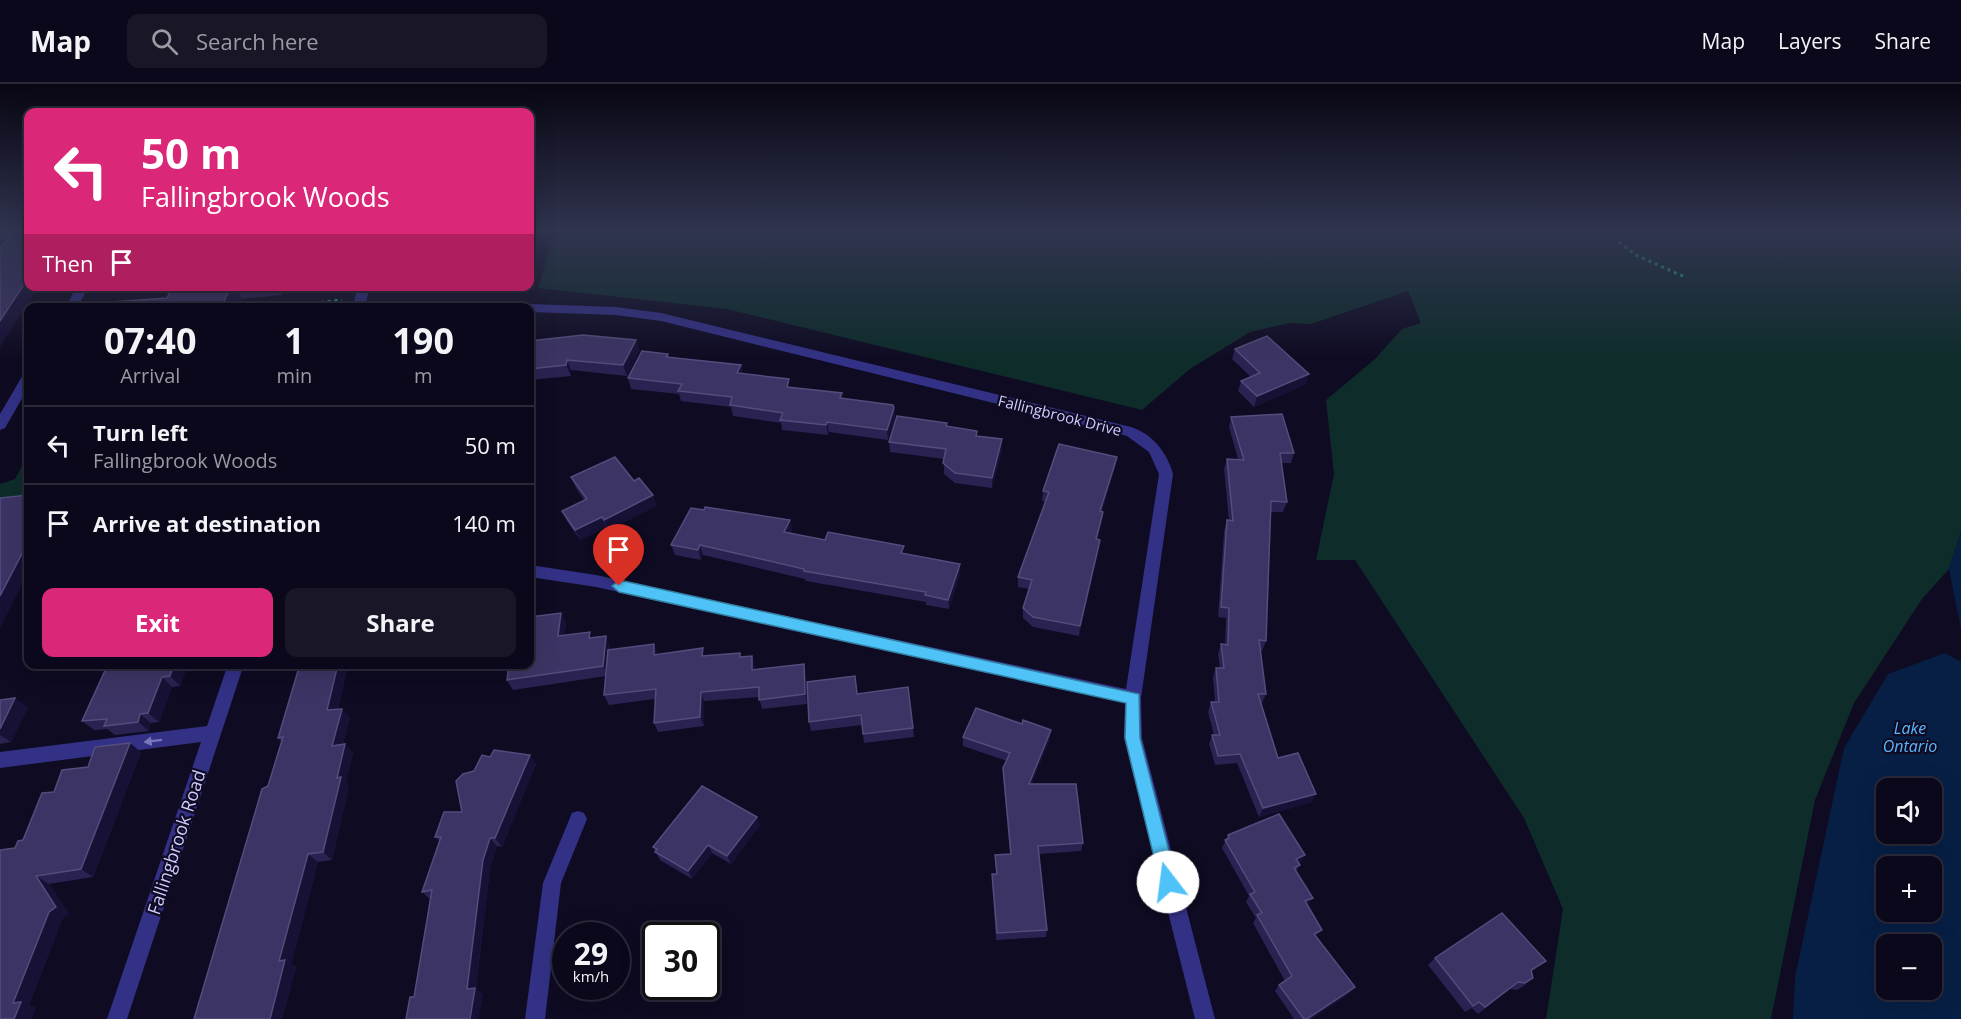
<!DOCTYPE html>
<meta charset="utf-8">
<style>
body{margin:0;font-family:"Open Sans",sans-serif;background:#181627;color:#f1f3f6;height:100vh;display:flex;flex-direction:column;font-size:22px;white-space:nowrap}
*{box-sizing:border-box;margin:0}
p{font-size:20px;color:#999aa2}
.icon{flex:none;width:33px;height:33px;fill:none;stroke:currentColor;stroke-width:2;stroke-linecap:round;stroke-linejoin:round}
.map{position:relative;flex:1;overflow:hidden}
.side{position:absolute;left:24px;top:219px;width:510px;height:366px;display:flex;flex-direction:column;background:#0a081a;border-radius:12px;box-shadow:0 6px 24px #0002,0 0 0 2px #2a2939}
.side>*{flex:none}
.banner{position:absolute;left:24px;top:24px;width:510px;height:183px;border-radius:12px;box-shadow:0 6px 24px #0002,0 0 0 2px #2a2939;background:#db2777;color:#fff;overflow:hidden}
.fabs{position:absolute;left:1876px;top:694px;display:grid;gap:12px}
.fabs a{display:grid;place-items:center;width:66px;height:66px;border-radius:12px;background:#0a081a;box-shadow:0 6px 24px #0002,0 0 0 2px #2a2939;font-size:30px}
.speed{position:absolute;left:552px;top:838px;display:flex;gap:12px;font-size:30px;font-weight:700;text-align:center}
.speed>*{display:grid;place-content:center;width:78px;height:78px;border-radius:50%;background:#0a081a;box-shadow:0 6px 24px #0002,0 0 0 2px #2a2939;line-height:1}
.speed small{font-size:15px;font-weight:400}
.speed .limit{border:3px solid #111;border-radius:9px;background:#fff;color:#111}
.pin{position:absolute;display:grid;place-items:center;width:51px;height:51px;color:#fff;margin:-62px -26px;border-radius:50% 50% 50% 0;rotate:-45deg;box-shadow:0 0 6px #0007}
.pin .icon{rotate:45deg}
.me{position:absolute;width:66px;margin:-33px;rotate:345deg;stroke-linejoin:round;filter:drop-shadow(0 0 4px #0008)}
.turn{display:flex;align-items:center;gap:21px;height:126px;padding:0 18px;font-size:27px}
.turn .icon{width:78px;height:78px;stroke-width:2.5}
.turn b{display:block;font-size:42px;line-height:51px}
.then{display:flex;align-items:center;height:57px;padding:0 18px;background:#0003;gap:12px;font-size:22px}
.eta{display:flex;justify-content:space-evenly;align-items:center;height:102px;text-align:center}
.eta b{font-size:36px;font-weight:700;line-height:42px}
.primary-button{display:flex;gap:12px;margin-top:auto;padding:12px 18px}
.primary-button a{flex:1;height:69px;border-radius:12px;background:#db2777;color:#fff;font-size:24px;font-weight:700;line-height:69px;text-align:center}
.primary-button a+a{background:#181627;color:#f1f3f6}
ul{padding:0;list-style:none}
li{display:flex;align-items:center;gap:18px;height:78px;padding:0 18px;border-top:2px solid #2a2939}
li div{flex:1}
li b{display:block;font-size:22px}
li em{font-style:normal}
header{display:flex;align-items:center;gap:36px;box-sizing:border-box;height:84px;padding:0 30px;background:#0a081a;border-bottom:2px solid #2a2939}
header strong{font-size:28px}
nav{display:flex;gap:33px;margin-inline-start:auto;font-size:21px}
.search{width:420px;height:54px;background:#181627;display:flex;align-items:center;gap:15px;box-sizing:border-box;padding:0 21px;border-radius:12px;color:#999aa2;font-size:22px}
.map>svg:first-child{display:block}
.green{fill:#0e2c2a}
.water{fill:#071f45;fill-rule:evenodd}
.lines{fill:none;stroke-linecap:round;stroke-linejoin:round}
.path{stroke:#22bcb0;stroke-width:3;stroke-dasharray:3 4;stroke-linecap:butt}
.minor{fill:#333185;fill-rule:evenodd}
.wall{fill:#2a2251}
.shaded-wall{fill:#181136}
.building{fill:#3c3464;stroke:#534c7c;stroke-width:1.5}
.oneway{fill:#7a77bc}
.route{fill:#4fc3f7;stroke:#337fa1;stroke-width:1.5}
.labels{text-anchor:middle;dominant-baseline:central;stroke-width:4.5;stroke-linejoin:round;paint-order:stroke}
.street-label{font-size:15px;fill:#d0ccff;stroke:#0e0b22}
.water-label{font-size:16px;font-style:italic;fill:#5ab6ff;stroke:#0e0b22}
.near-street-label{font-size:18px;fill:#d0ccff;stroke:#0e0b22}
</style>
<header>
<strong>Map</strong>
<div class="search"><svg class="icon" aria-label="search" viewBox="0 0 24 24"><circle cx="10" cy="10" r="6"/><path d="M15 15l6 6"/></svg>Search here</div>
<nav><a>Map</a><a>Layers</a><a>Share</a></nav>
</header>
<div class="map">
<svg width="1961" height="935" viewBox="0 0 1961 935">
<rect width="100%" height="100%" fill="#0e0b22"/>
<g class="green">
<path d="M556,145H1961V447L1949,485L1922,515L1854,619L1815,716L1771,935H1546L1563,825L1524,734L1355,476H1316L1334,390L1326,316L1375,275L1402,245L1421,239L1408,207L1311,240L1290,239L1250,248L1190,285L1142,326L727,225L538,204Z"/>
<path d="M28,371V422L0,425V400L15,395Z"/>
</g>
<g class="water">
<path d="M1961,447V545L1949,485Z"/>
<path d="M1945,569L1961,578V935H1793L1795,893L1844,664L1888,590ZM1887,705H1932V750H1887ZM1887,783H1932V828H1887ZM1887,861H1932V906H1887Z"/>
</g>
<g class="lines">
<g class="path">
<path d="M1619,158L1636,171L1685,193"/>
<path d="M272,224L342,216"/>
</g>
<g class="minor">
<path d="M77,202H89L77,224H65Z"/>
<path d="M358,202H370L366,218L516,220L522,224H352Z"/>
<path d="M530,220L616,223L661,229L1131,343C1153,350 1167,369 1173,390L1141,614L1142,654L1215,935H1195L1124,654L1125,619L596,503L530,493V481L596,491L1126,605L1159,390L1149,368L1127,352L661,237L616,231L530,228V224H524Z"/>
<path d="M28,290V304L5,344L0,346V330L23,291Z"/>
<path d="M228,580H244L127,935H107L201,658L0,684V668L207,642Z"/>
<path d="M578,727L584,729L587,735L561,799L545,935H525L543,799L572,729Z"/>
</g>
</g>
<g class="wall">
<path d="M7,145L28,202H38L0,262L4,159L0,154Z"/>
<path d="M173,202H286L282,211L242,215L167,214Z"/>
<path d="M636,256L639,267L627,292L571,286V292L530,296V257Z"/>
<path d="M1235,265L1306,300L1254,323L1238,307L1241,297L1251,293L1232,275Z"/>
<path d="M668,270L669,273L741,281L743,290L790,303L894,324L895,334L888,356L829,348L828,351L782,346L781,339L733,332L731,323L681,317L679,310L631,305L628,294Z"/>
<path d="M1231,333L1294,369L1291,379H1281L1287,418L1283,428H1271L1266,557L1262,567H1260L1266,610L1262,619H1261L1278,674L1312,718L1259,733L1237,679L1215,681L1209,660L1212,651H1214L1208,628L1211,618H1215L1213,593L1216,584H1220L1218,570L1221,560L1225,561L1226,534L1218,533L1224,447L1227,436L1229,437L1224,385L1227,375H1238L1229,343Z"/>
<path d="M947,339V343L977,352L1002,355V366L992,404L955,399L944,390V375L890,368L889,358Z"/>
<path d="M1115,383L1102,427L1103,428L1102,438L1097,456H1100L1098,466L1079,552L1033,543L1023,534V524L1029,505L1018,503V493L1046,418L1042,417L1043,407Z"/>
<path d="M571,393L634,397L653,411L656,422L608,446L606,443L580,456L567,437L562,427L584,416L576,404Z"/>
<path d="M704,426L790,436L792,446L790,450L904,469L960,490L949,525L926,521V518L806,497L805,495L703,471L701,476L675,471L671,461Z"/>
<path d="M561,529L566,539L564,551L610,562V565L658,570L741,573L755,582V585L804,580L806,590L807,620L762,625L759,613L704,617V642L658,648L654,639L655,615L609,621L604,611L606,592L513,606L507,596Z"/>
<path d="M108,580H188L180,602L172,603L159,638L151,639L149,647L115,651L107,645L94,646L82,637Z"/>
<path d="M299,580H348L338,625H342L350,634L343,660H345L353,669L346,699L349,702L332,776L318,778L291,880L296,883L282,935L268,702L282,658L278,654L300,582Z"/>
<path d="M857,601V610L908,603L914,653L864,659L862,641L811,647L809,638Z"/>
<path d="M0,616L28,623L11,658L0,660Z"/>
<path d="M963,653L1050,655L1031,700L1083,759L1081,767L1039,770L1047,846L1046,853L996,856L992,798V790H996L995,771L1010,770L1003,693V684L1007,677L963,662Z"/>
<path d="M141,668L93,793L49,800L69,830L62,835L29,921L36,924L0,935L15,764L23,756L54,708Z"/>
<path d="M490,673L536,680L502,763L497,762L490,784L476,905L483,911L414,913L430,815L422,808L440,757L435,753L462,728L474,687Z"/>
<path d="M757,733L760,741L731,780L712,769L692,795L660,776L653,763Z"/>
<path d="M1228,751L1300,779L1299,780L1297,787L1317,853L1349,910L1311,935H1294L1275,907L1279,901L1285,897L1253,839L1256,834L1246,818L1249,812L1222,764Z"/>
<path d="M1435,874L1537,884L1532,887L1525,901L1517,906L1510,905L1478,930L1472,924L1465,928L1428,881Z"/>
</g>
<g class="shaded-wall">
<path d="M28,194V202H38L0,262V237Z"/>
<path d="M231,202H234L242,215L238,224H221Z"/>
<path d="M277,202H286L282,211Z"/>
<path d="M636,256L639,267L627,292L623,281Z"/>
<path d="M567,276L571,286V292L566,281Z"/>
<path d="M741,281L743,291L737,289Z"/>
<path d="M1309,290L1306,300L1254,323L1257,312Z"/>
<path d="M894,324L895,334L888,356L887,346Z"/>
<path d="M827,338L829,348L828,351L826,341Z"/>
<path d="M1002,355V366L992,404V394Z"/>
<path d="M1117,373L1115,383L1099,437L1100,427Z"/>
<path d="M653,411L656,422L608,446L604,436Z"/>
<path d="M1103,428L1102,438L1094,465L1096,455Z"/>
<path d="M602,433L606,443L580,456L575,446Z"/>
<path d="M790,436L792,446L786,459L784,448Z"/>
<path d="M1100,456L1098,466L1079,552L1080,542Z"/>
<path d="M28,458V489L0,544V512Z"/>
<path d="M700,461L703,471L701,476L698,466Z"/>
<path d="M960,480V490L949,525L948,516Z"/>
<path d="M561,529L566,539L563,561L558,552Z"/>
<path d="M606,552L610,562L608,591L603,582Z"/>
<path d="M654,560L658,570V580L654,571Z"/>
<path d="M752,572L755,582L754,595L752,586Z"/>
<path d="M174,580H188L180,602L170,592Z"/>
<path d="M338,580H348L336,635L327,626Z"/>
<path d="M804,580L806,590L807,620L805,610Z"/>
<path d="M162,593L172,603L159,638L148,629Z"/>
<path d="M701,608L704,617V642L700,633Z"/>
<path d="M15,614L28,623L11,658L0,651V645Z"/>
<path d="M342,625L350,634L340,671L332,662Z"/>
<path d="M140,630L151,639L149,647L138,638Z"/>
<path d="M1051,646L1050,655L1028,709L1029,700Z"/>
<path d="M130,659L141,668L93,793L81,785Z"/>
<path d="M345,660L353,669L346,699L349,702L332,776L323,768L337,694Z"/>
<path d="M530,671L536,680L502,763L495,754Z"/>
<path d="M1316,710L1312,718L1259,733L1263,724Z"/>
<path d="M757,733L760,741L731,780L727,772Z"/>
<path d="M490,754L497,762L490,784L476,905L483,911L479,935H470L467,905L483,776Z"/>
<path d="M708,761L712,769L692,795L688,787Z"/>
<path d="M308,770L318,778L291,880L296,883L282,935H270L279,877Z"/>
<path d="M1305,771L1300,779L1292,783L1296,775Z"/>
<path d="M36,792L49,800L69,830L62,835L29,921L36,924L32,935H14L13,919Z"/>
<path d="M1313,814L1308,821L1300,825L1305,817Z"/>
<path d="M1322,846L1317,853L1314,850Z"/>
<path d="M1355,903L1349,910L1311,935H1307Z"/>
</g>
<g class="building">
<path d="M7,145H28V194L0,237V164L10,153L0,154Z"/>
<path d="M173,202H231L221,224H94L97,219L167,214Z"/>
<path d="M485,220L501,224H484Z"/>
<path d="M583,251L636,256L623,281L567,276L566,281L530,285V257Z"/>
<path d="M1267,252L1309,290L1257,312L1241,297L1260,289L1235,265Z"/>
<path d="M642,267L668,270L666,273L741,281L737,289L789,295L787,303L842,309L840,314L893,321L894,324L887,346L827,338L826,341L780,336L783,329L730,321L732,313L678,307L682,300L628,294Z"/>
<path d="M1282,330L1294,369H1280L1287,418L1271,417L1266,557L1259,556L1266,610H1258L1278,674L1298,669L1316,710L1263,724L1240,670L1218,672L1212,651H1220L1211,618H1219L1216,584H1224L1221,560L1228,561L1229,524L1221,523L1227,436L1233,437L1227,375L1244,376L1231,333Z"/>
<path d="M897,332L947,339L946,342L977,347L976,352L1002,355L992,394L955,389L943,379L946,365L889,358Z"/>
<path d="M1059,360L1117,373L1100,427L1103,428L1096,455L1100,456L1080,542L1033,533L1023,524L1032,496L1018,493L1049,408L1043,407Z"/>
<path d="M615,373L634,397L639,394L653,411L604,436L602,433L575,446L562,427L587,415L571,393Z"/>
<path d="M28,411V458L0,512V414Z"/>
<path d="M705,423L790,436L784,448L825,456L828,448L904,462L901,469L960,480L948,516L925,511L926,508L804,487V485L700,461L698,466L671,461L691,424L704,426Z"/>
<path d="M561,529L558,552L590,548L589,554L606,552L603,582L507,596L509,580H530V533Z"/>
<path d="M654,560V571L703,564L702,572L740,569V573L752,572V586L804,580L805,610L759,616V603L701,608L700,633L654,639L656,605L604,611L608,566Z"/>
<path d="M108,580H174L170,592L162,593L148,629L140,630L138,638L104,642L107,635L82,637Z"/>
<path d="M300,580H338L327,626L342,625L332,662L345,660L337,694L341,693L323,768L308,770L279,877L285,876L270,935H194L262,705L268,702L283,653L278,654Z"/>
<path d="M855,592L857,610L908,603L913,644L863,650L861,631L809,638L807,598Z"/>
<path d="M15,614L0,645V616Z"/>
<path d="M976,624L1022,640L1023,636L1051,646L1029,700H1076L1083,759L1038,762L1047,846L997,849L992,790H997L995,771L1011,770L1003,684L1010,669L963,653Z"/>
<path d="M130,659L81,785L36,792L56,823L49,828L13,919L21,918L14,935H0V766L15,764L18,757L23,756L42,709L54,708L62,686L88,683L95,663Z"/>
<path d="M494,666L530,671L495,754H490L483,776L467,905L475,904L470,935H406L410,913H414L432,806L422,808L441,753H435L444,728H462L456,697L463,690L474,687L482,671L490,673Z"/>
<path d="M702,702L757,733L727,772L708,761L688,787L655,768L657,765L653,763Z"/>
<path d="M1279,730L1305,771L1296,775L1300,781L1294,784L1313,814L1305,817L1322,846L1314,850L1355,903L1307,935H1304L1279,901L1292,892L1257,831L1262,829L1250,810L1255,808L1225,756L1229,754L1228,751Z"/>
<path d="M1502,829L1546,877L1531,886L1533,894L1525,899L1518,898L1485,923L1479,918L1473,922L1435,874Z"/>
</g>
<defs><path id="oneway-solid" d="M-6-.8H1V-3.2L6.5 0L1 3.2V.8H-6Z" transform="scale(1.5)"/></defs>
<use class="oneway" href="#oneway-solid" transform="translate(153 657) rotate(173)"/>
<linearGradient id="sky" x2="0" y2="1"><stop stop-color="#080613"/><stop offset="0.53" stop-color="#30344f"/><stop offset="1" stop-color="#30344f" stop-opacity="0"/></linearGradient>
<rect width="1961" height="276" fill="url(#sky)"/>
<path class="route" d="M619,496L1139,610L1140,654L1177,798L1174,804L1168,806L1162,804L1160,798L1125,654L1126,619L619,508L612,502Z"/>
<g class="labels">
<g class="street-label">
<text transform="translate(1060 331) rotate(14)">Fallingbrook Drive</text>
</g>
<g class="water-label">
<text x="1910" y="644">Lake<tspan x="1910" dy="18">Ontario</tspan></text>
</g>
<g class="near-street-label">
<text transform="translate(176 758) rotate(-72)">Fallingbrook Road</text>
</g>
</g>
</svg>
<div class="fabs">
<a><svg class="icon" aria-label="sound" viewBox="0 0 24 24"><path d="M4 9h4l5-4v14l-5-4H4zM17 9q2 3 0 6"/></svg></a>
<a>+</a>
<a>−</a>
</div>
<div class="speed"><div>29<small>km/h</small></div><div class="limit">30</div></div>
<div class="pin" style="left:619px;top:502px;background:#d93025"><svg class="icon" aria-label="arrive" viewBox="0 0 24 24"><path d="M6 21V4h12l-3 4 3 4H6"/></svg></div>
<svg class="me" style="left:1168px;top:798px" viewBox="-20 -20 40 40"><circle r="19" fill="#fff"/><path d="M0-13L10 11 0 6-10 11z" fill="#4fc3f7"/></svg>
<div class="banner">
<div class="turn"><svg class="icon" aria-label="left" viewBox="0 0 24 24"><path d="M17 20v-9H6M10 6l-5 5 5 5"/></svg><div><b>50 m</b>Fallingbrook Woods</div></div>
<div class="then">Then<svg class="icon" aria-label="arrive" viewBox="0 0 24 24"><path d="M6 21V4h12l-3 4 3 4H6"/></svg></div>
</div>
<section class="side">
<div class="eta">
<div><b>07:40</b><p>Arrival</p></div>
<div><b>1</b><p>min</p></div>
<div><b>190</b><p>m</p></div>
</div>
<ul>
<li><svg class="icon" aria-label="left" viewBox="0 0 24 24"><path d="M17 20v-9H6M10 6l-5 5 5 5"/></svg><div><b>Turn left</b><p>Fallingbrook Woods</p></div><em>50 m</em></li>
<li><svg class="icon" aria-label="arrive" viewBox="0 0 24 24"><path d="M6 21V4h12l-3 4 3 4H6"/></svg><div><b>Arrive at destination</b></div><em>140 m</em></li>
</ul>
<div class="primary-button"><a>Exit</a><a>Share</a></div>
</section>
</div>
